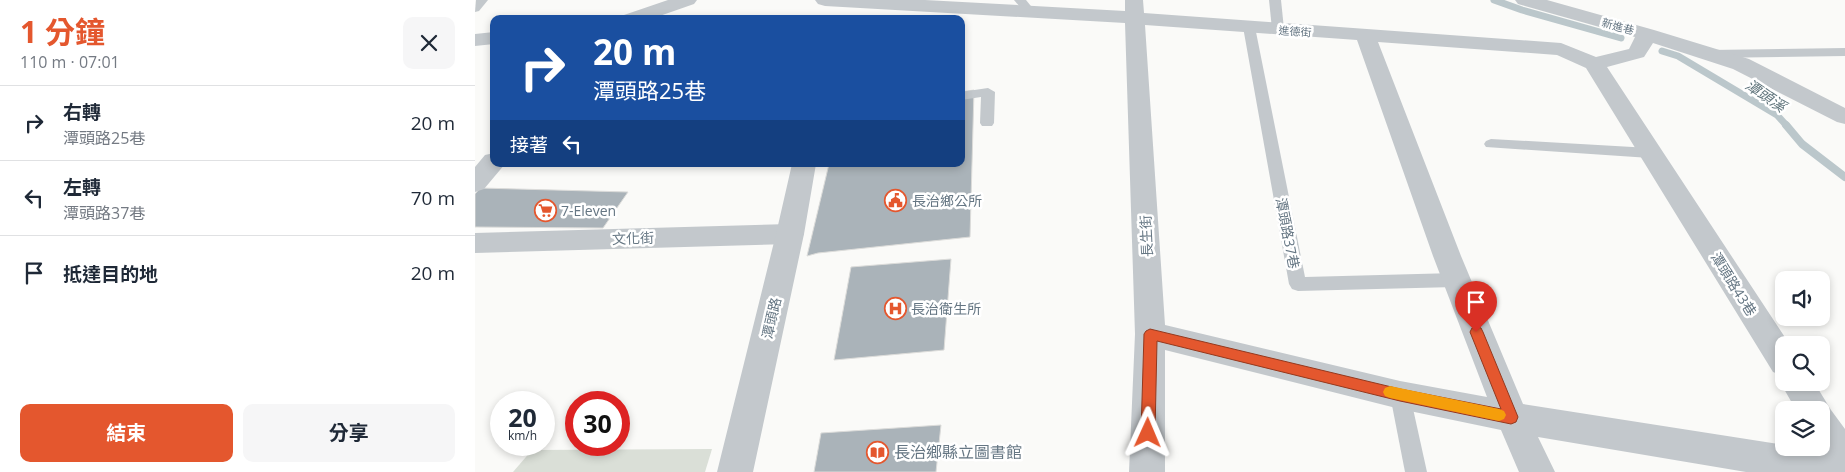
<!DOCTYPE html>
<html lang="zh-TW">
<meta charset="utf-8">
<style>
body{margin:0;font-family:"Open Sans","Noto Sans TC",sans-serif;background:#f6f6f7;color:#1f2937;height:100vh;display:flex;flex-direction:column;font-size:19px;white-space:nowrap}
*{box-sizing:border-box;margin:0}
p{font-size:16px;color:#747a83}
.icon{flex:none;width:28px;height:28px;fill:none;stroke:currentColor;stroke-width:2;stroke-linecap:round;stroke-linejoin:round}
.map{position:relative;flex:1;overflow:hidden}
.sheet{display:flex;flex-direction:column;background:#fff;width:475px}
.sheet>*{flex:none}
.guide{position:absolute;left:15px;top:15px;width:475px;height:152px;border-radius:10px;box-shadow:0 2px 8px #0003;background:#1a4fa0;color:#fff;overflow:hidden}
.fabs{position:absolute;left:1300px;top:271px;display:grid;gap:10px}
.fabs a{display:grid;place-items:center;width:55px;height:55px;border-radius:10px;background:#fff;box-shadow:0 2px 8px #0003;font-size:25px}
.speed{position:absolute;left:15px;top:391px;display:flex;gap:10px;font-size:25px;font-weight:700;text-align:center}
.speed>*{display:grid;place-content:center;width:65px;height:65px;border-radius:50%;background:#fff;box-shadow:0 2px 8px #0003;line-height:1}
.speed small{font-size:12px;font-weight:400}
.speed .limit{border:8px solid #d22;background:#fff;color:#111}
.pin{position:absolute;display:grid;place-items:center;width:42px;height:42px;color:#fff;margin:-51px -21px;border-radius:50% 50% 50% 0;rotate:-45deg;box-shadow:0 0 5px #0007}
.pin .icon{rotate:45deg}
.me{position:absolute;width:55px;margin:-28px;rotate:1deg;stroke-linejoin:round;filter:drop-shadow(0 0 4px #0008)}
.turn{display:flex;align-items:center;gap:18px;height:105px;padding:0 20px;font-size:22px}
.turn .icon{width:65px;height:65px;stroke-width:2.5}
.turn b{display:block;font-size:35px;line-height:42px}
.then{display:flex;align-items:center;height:48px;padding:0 20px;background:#0003;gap:10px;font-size:19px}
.round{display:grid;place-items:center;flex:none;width:52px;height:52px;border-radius:10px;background:#f6f6f7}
.summary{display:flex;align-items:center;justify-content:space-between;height:85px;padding:0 20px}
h1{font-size:30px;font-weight:700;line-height:38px;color:#e4572e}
.button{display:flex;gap:10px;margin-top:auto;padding:10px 20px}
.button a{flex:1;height:58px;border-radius:10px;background:#e4572e;color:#fff;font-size:20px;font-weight:700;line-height:58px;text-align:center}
.button a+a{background:#f6f6f7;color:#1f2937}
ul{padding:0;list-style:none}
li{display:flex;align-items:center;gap:15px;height:75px;padding:0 20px;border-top:1px solid #e0e1e3}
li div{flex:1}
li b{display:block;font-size:19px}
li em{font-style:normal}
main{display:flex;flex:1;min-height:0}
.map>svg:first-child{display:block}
.green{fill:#dadfd7}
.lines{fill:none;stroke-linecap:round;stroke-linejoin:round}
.stream-far1{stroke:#bbc7cb;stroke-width:7}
.stream{stroke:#bbc7cb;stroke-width:8}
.building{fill:#aab3b9;stroke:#dcdcda}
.service{fill:#c3c8cc;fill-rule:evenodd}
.minor{fill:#c3c8cc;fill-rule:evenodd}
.tertiary{fill:#c3c8cc;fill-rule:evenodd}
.route{fill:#e4572e;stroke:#94391e}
.slow{fill:#f59e0b}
.labels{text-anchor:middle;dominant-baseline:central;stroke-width:5;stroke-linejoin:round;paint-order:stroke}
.far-street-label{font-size:11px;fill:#657683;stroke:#fff}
.poi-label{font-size:14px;fill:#657683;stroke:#fff;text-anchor:start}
.street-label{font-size:14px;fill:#657683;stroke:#fff}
.water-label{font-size:15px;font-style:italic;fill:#60757c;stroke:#fff}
.near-poi-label{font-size:16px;fill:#657683;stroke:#fff;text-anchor:start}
</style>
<main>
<section class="sheet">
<div class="summary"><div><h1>1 分鐘</h1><p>110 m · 07:01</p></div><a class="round"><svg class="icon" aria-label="close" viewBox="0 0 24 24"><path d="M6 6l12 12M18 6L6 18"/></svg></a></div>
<ul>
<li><svg class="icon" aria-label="right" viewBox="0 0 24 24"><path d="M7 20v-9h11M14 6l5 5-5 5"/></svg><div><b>右轉</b><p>潭頭路25巷</p></div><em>20 m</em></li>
<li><svg class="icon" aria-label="left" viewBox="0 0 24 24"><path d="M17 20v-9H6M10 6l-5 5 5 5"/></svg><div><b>左轉</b><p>潭頭路37巷</p></div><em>70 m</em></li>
<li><svg class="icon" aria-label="arrive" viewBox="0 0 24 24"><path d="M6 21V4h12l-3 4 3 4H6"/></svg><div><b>抵達目的地</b></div><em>20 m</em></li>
</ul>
<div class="button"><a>結束</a><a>分享</a></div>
</section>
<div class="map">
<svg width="1370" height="472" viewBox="0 0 1370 472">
<rect width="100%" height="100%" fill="#fafaf8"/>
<path class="green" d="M237,449L230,472H38L57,450Z"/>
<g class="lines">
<g class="stream-far1">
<path d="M1019,0L1047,10L1146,38"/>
<path d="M1187,51L1203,56L1302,115L1312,126"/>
</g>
<path class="stream" d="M1311,125L1327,144L1370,177"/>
</g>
<g class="building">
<path d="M499,90L495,237L343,253L332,256L354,164H486V92Z"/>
<path d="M5,188L153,192L128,228L0,227V194Z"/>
<path d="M476,259L469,350L359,360L376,267Z"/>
<path d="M466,425L461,472H339L346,433Z"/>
</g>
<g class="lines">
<g class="service">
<path d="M1,0H13L4,11L0,12Z"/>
<path d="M539,0H551L560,11L558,13H550Z"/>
<path d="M794,0H806L809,29L807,32H799L797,29Z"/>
<path d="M774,23L780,27L830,277L980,273L986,275L989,280L986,285L980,287L823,291L817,289L814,284L768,27Z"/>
<path d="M1370,48V56L1235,58L1229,54L1235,50Z"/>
<path d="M513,88L520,92L519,123L517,126H507L505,123L506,97L486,100V92Z"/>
<path d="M1016,139L1175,148L1180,150L1182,153L1180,156L1175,158L1011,147L1009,144L1011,141Z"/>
<path d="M925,387L932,389L935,395L952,472H930L915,395L918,389Z"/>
</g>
<g class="minor">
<path d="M340,0H450L650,11V0H668L669,13L1086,43L1121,57L1154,49L1160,37L1043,4L1040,0H1072L1179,30L1274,59L1370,108V124L1362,122L1258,69L1178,43L1169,57L1132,67L1315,345H1309V382H1339L1356,410L1370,429V472H1271L1063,437L1080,472H1044L1026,430L925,409L690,350V472H654L660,334L650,23L350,6L343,4ZM670,25L882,40L958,256L1012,397L925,381L690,325ZM903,42L1082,55L1111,68L1298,372L1308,376L1305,382L1321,410H1346V448H1343L1345,451L1309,448V445L1048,404L986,256Z"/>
<path d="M315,224L325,227L329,234L325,241L315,244L0,253V233Z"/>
</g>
<g class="tertiary">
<path d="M193,0H222L219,4L176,19H146L149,15Z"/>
<path d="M19,32V44L0,46V34Z"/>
<path d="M19,153V164H30L9,189L0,192V167L10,155Z"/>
<path d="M317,164H341L329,234L278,472H242L301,234Z"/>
</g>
</g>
<path class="route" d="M1001,326L1006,328L1008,332L1043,417L1041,422L1036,424L925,401L682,341L680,433L678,437L673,439L668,437L666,433L669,334L671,331L675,329L925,389L1026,409L995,332L997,328Z"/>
<path class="slow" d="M915,386L1024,409L1029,411L1031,415L1029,419L1024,421L915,398L910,396L908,392L910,388Z"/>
<defs>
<symbol id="civic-ring" viewBox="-11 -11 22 22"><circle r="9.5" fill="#fff" stroke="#e4572e" stroke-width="1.5"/><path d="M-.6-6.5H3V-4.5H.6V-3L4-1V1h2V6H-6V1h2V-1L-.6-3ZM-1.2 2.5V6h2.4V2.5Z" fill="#e4572e"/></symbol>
<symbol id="supermarket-ring" viewBox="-11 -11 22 22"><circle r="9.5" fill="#fff" stroke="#e4572e" stroke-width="1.5"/><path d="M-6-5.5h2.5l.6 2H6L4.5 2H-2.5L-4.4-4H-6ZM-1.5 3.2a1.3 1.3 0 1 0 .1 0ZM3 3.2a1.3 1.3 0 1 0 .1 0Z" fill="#e4572e"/></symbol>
<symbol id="hospital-ring" viewBox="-11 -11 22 22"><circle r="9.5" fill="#fff" stroke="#e4572e" stroke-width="1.5"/><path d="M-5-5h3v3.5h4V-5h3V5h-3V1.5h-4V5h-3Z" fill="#e4572e"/></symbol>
<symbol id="library-ring" viewBox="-11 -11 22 22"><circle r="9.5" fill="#fff" stroke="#e4572e" stroke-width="1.5"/><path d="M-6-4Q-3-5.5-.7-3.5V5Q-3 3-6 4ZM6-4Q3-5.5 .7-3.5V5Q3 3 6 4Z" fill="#e4572e"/></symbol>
</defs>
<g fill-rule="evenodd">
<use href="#civic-ring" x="408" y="188" width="25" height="25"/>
<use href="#supermarket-ring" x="58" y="198" width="25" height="25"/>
<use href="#hospital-ring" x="408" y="296" width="25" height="25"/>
<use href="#library-ring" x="390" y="440" width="25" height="25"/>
</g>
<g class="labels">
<g class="far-street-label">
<text transform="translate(1143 26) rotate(15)">新進巷</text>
<text transform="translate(820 31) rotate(4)">進德街</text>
</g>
<g class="poi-label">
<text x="437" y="200">長治鄉公所</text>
<text x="86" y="210">7-Eleven</text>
<text x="436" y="308">長治衛生所</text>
</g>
<g class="street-label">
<text transform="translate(813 233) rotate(79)">潭頭路37巷</text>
<text transform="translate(671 236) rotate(-93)">長生街</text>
<text transform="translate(158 238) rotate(-2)">文化街</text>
<text transform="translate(1259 284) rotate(58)">潭頭路43巷</text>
<text transform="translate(296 318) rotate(-77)">潭頭路</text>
</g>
<g class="water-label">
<text transform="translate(1291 95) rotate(34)">潭頭溪</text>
</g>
<g class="near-poi-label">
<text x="419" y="452">長治鄉縣立圖書館</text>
</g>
</g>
</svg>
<div class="fabs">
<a><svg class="icon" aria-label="sound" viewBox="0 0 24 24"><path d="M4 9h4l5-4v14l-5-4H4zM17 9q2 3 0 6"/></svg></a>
<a><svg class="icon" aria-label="search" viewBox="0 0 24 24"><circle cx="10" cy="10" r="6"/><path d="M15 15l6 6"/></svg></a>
<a><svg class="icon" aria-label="layers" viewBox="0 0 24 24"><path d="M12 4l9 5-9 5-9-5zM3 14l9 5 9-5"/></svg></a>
</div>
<div class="speed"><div>20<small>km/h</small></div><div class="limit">30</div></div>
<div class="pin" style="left:1001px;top:332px;background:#d93025"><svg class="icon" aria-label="arrive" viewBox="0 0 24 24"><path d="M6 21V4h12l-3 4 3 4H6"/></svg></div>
<svg class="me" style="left:673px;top:433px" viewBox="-20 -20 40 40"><path d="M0-17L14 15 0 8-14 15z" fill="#e4572e" stroke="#fff" stroke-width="4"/></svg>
<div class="guide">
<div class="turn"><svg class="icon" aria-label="right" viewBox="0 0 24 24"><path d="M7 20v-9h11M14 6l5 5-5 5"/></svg><div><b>20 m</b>潭頭路25巷</div></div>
<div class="then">接著<svg class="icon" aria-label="left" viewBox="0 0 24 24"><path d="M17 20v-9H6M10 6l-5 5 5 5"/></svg></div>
</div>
</div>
</main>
